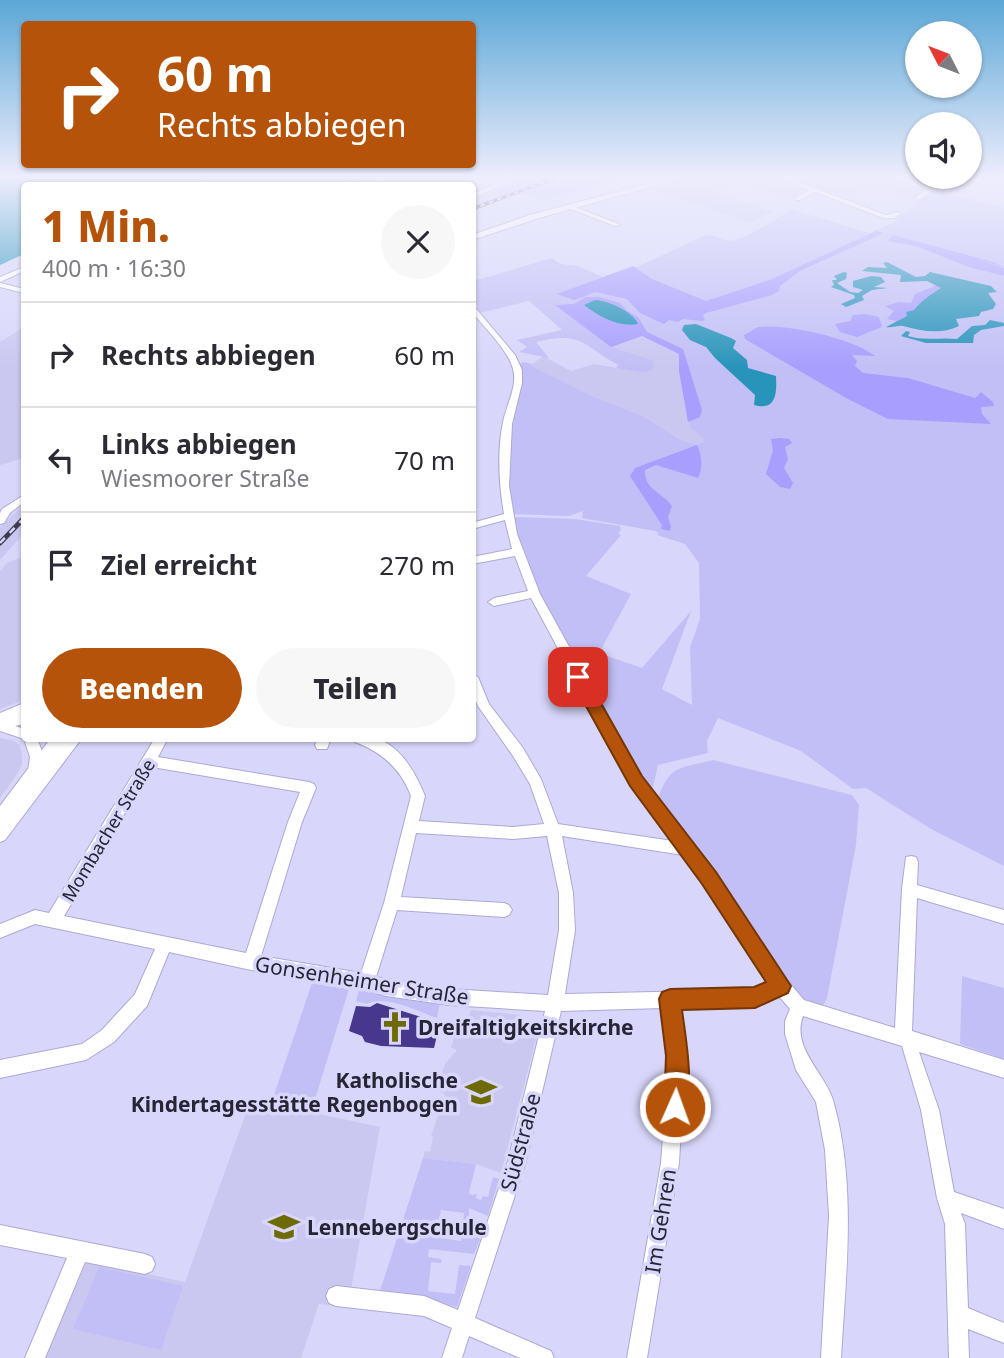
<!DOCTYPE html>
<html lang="de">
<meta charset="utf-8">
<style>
body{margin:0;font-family:"Noto Sans",sans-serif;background:#f7f7f7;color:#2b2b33;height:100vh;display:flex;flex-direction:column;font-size:26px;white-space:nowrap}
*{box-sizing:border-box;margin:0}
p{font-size:23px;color:#7c7c81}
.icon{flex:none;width:38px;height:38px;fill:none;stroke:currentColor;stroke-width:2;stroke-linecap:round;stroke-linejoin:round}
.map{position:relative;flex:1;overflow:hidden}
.details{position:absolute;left:21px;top:182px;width:455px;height:560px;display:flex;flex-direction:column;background:#fff;border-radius:7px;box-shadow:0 2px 5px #0004}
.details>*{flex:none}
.top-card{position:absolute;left:21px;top:21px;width:455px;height:147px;border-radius:7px;box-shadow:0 2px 5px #0004;background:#b45309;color:#fff;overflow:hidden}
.needle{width:46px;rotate:312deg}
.fabs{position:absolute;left:905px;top:21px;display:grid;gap:14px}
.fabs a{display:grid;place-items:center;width:77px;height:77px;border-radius:50%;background:#fff;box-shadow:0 2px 5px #0004;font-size:35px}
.pin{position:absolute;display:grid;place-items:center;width:60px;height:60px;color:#fff;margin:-30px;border-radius:14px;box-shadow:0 4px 10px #0006}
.me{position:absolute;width:77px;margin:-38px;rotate:2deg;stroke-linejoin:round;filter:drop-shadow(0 0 5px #0008)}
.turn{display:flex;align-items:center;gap:24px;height:147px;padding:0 21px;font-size:32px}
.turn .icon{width:91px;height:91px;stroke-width:2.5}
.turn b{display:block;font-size:49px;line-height:60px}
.round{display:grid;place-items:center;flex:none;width:74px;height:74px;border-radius:37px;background:#f7f7f7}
.headline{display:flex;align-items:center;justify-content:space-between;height:119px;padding:0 21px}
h1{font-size:42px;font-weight:800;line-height:52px;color:#b45309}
.cta{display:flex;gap:14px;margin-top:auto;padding:14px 21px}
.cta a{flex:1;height:80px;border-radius:42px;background:#b45309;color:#fff;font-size:28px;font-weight:800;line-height:80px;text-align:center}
.cta a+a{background:#f7f7f7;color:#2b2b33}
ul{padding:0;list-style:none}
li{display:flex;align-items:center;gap:21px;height:105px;padding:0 21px;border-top:2px solid #e1e1e2}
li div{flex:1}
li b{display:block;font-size:26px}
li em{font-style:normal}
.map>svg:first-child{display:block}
.built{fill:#cac8f1}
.green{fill:#c2bff6;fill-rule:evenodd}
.forest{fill:#a89efe}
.water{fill:#2894ba}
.building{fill:#47378d}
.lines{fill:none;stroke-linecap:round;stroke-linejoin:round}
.minor-casing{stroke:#aba9d4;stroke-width:2}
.major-casing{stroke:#aba9d4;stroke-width:2}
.minor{fill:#fff;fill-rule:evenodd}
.major{fill:#fff;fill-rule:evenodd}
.rail-far1-casing{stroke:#3f3e51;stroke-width:3.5}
.rail-casing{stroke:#3f3e51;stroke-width:5}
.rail-far1{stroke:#d8d7fb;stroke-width:2;stroke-dasharray:4.5;stroke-linecap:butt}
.rail{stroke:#d8d7fb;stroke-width:2.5;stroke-dasharray:7;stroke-linecap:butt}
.route{fill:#b45309;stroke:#753606;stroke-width:2}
.labels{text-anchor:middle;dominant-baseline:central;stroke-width:7;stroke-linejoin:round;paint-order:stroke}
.street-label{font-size:18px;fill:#262535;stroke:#d8d7fb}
.near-street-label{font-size:21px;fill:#262535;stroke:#d8d7fb}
.near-poi-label{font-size:21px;font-weight:bold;fill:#262535;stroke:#d8d7fb;text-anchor:start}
</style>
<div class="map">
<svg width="1004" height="1358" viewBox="0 0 1004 1358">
<rect width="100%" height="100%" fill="#d8d7fb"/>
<g class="built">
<path d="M684,178H947L914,198L874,186L848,197L813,187L792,199L729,179L733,182L712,192L773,212L751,223L651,189Z"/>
<path d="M24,327V458L0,465V342Z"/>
<path d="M641,336L680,354L679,371L690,428L707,440L697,445L679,439L643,416L594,397L530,366L543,356L571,371L594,364L646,373L634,355L611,347Z"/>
<path d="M24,504V533L0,560V527Z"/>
<path d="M24,556V700L0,709V571L7,563Z"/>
<path d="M0,738L12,740L20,745L22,756V765L16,776L0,798Z"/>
<path d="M471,1010L520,1015L521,1022L536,1039L501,1173L476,1164L423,1158L425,1151L430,1152L433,1137L431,1136L445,1094L436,1090L445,1064L457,1050L451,1047L456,1033L463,1034Z"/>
<path d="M251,1099L380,1127L348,1307L319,1304L301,1358H45L87,1261L185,1282Z"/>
</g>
<g class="green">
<path d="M524,178H549L473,206V199Z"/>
<path d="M563,178H621L542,200L520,192Z"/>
<path d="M932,190L1004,208V866L931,829L866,788L853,789L801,751L718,718L707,741L708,753L658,765L652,791L647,793L525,567L514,517L575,519L620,526L621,530L618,533L621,535L586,576L631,594L599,653L642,668L691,611L662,689L692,705L690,647L700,619L699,563L685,544L657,535L659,533L655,531L582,518L583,511L569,516L511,514C508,486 503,458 508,430C511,408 524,386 520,364L523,362L532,364L531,366L594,397L643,416L679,439L697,445L706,440L690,428L679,371L680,354L642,336L612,347L654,361L653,368L646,373L616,368L618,365C581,344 582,331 536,342L549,358L519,352L527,347L517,340L562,330L529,301L480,313L473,295L472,281C500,275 525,265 552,258L561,264L578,266L603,277L639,266L704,236C714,233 721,241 731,241C744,240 780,217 791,209L869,233L893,223Z"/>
<path d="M713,760L852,795L859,805L856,845L827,998L821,1010L802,1002L768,957L769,953L750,925L741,922L658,798C671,763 680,769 713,760Z"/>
<path d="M962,976L1004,988V1059L960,1044Z"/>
<path d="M312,983L349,989L311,1112L271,1104Z"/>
<path d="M359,990L440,1002L437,1018C419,1012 385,994 367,1004L356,1001Z"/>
<path d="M423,1158L476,1164L469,1193L471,1195L477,1194L476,1198L481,1200L483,1196L488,1197L493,1177L499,1179L488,1216L469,1208V1215L475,1222L471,1233L481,1237L474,1254L429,1249L428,1257L441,1259V1263L431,1262L428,1291L455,1294L459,1265L471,1266L457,1307L428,1299L379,1294ZM441,1210L464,1213L461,1241L435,1237Z"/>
<path d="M99,1267L183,1286L161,1350L73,1329Z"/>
</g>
<g class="forest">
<path d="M213,178L230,179L363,178L326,186L197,185Z"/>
<path d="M876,231L884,233L800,271L780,286L779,291L772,295L706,313L703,315L705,320L702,321L683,319L678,322L669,320L664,324L640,313L627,299L596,292L574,300L557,294L633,266L652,279L706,301L772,279Z"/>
<path d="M893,235L993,262L1004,267L969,257L1004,268V276L969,267L916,246L888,241Z"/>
<path d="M937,285L941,288C933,294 919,301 914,310L907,312V316L897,321L887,319L894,311L885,306L899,302L911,303L915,294Z"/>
<path d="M586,297H599L620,303L627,311L638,317L647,332L683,349L702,410L700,417L688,422L679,371V354L642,336L611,347L555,305L574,304Z"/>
<path d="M865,314L879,317L882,327L857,337L840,332L835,324L850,321L853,315Z"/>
<path d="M758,327C787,324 852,338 875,356L852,355L857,361L855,366L863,373L908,378L975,398L981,392L993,402L994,406L981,407L982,414L991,424L888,419L846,398L745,339L744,335Z"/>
<path d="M780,438L789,439L792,443L785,447L788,459L784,468L793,483L790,489L780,487L766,474L773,450L771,439Z"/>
<path d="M697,445C702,455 703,468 698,478L656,465L645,470C644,490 662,492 672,506L668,517L671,527L669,531L661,529L662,525L630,476L635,468Z"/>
</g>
<g class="water">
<path d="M0,178H206L191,186H24V254L0,265Z"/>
<path d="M887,262L916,277L925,276L930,272L991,286L997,292L988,293L996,304L993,309L981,312L979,316L956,319L959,326C940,335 922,331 903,326C898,325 892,328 886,327L907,316L906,312L914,310C919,302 933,293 941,288L927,281L900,282L901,275L862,271L868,267L887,268L883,263Z"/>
<path d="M844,272L847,273L846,279L837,283L850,292L858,293L863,290L853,287V281L871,276L881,277L885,282L874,287L888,288L872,290L862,296L864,300L846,307L841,304L855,298L854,295L831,287L834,285L832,280H837L834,276Z"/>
<path d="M595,300C609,301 632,311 638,324C619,328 598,316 584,305Z"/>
<path d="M990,320L1004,323V326L981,330L974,335L973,343H926L901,336L906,331L910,332L908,336C923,341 941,337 957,339L972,326L985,325Z"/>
<path d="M696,324L731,338L736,341L733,348L747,360L748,368L776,376C777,394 776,411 754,405L755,395L715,358L706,347L690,340L682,330L684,325Z"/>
</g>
<path class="building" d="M377,1003L440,1023L434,1048L381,1046L365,1042L362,1036L349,1031L356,1006L370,1007Z"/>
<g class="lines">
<defs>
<g id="minor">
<path d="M373,178H379L386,186H379Z"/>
<path d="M510,178H518L472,198V194Z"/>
<path d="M780,178H788L886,215L897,212L900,214L895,218H883L815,192L800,200H796V198L809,190Z"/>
<path d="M892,178H901L930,187L945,178H952L918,200L916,197L926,190Z"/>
<path d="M570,205L619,224L620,225L615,226L568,208Z"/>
<path d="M24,267V271L0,282V277Z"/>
<path d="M0,283L24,289V293L0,287Z"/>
<path d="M472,304L515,355L522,370V383L512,424L509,486L517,534L540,594L641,777L714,873L787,980L804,1000L895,1028L902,889L906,857L911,856L916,857L918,862L917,885L1004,910V924L917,898L912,1031L1004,1060V1078L919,1052L939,1110L954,1192L1004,1209V1229L961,1213L965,1224L968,1308L1004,1323V1343L968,1329L969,1358H949L945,1224L937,1198L921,1110L902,1046L803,1016C791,1048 825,1073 833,1100C857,1184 846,1273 841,1358H821L829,1216L825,1150L816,1102L796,1070L785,1034V1021L790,1009L778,995C746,1010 714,1007 679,1008L685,1056L679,1163L647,1358H627L661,1163L669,1056L663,1008L561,1011L526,1161L475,1318L551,1351L554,1358H520L469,1336L462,1358H442L452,1328L424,1316L336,1306L329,1303L326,1296L329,1289L336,1286L424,1296L458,1310L508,1161L545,1011L449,1005L386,996L366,990L251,970L169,952L147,1006L114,1042L86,1060L0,1078V1060L82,1044L102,1030L135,994L155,949L35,924L0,938V924L35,910L49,913L155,738H168L158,757L309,782L314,784L316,788L302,822L261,956L361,973L384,903L411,796C401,769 382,752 355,742L354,738C360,738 369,737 376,739C401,745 416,774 425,796L419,821L513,827L544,824L530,784L513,756L478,706L472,693V673L478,677L489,704L523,748L541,779L558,824L673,841L631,785L531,598L494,606L488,602L494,598L528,591L515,556L472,564V557L512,549L505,520L472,529V523L504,514C499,485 497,451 503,422C506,406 518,386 513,369C509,351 484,327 472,312ZM152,767L300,792L288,822L246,953L64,916ZM416,833L513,839L547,836L559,893V930L548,995L449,989L376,977L397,910L504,917L509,915L512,910L509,905L504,903L401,897ZM562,836L683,855L704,883L770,983L758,988L744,990L565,994L575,930L573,893Z"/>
<path d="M24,495V502L10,513L4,523L0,524V513L2,509Z"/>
<path d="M24,703V713L22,715L24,714V724L15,726L24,729V738H37L44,757L40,774L68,738H82L5,840L0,842V825L40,775L35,776L30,775L28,771L30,757L24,739L0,731V713Z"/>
<path d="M318,738H331L327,749H317L315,745Z"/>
<path d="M0,1225L145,1254L152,1257L155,1264L152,1271L145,1274L85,1262L45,1358H25L67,1258L0,1245Z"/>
</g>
<g id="major">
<path d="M671,178H683L539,218L472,240V235L533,214Z"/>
<path d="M51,738H69L6,825L0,828V806Z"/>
</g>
</defs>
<use href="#minor" class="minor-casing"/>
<use href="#major" class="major-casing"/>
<use href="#minor" class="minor"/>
<use href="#major" class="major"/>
<defs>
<path id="rail-far1" d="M472,209L555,178"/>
<path id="rail" d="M0,543L24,518"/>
</defs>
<use href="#rail-far1" class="rail-far1-casing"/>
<use href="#rail" class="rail-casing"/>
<use href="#rail-far1" class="rail-far1"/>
<use href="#rail" class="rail"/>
</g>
<linearGradient id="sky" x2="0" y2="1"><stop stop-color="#5ba7d6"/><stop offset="0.48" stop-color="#ededfd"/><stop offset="1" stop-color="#ededfd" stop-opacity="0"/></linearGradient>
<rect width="1004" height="368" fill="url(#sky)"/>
<path class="route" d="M578,672L584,673L642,776L716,872L791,986L788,993L755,1008L682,1010C686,1040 695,1087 683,1116L675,1119L667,1116L664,1107L666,1056L659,999L662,992L670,989L754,987L766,982L702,884L630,786L570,677Z"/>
<defs>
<symbol id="church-bare" viewBox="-9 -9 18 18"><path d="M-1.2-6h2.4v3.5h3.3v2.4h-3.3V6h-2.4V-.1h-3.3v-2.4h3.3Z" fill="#6e6a06" stroke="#d8d7fb" stroke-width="2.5" paint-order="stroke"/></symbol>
<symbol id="school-bare" viewBox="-9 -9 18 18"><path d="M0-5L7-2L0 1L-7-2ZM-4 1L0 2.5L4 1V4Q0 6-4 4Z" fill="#6e6a06" stroke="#d8d7fb" stroke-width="2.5" paint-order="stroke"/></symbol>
</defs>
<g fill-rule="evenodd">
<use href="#church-bare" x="373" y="1005" width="44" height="44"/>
<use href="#school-bare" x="459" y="1070" width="44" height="44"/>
<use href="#school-bare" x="262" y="1205" width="44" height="44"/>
</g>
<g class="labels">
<g class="street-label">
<text transform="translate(108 830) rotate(-59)">Mombacher Straße</text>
</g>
<g class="near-street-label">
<text transform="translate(362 980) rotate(9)">Gonsenheimer Straße</text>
<text transform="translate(520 1142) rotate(-75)">Südstraße</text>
<text transform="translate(660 1221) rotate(-81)">Im Gehren</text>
</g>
<g class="near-poi-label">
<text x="418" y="1027">Dreifaltigkeitskirche</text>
<text x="458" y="1080" text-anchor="end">Katholische<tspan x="458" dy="24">Kindertagesstätte Regenbogen</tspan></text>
<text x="307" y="1227">Lennebergschule</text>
</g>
</g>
</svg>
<div class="fabs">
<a><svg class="needle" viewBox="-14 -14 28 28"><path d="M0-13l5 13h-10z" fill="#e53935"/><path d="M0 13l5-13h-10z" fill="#7c7c81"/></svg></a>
<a><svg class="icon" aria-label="sound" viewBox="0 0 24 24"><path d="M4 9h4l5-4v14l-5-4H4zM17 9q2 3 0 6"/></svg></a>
</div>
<div class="pin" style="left:578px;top:677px;background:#d93025"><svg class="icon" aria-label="arrive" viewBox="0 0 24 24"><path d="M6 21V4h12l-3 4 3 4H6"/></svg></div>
<svg class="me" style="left:675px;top:1107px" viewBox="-20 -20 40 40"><circle r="17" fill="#b45309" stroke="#fff" stroke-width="3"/><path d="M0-11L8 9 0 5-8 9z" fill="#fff"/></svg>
<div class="top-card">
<div class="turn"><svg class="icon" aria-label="right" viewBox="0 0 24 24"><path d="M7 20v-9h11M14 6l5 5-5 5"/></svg><div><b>60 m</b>Rechts abbiegen</div></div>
</div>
<section class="details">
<div class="headline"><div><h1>1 Min.</h1><p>400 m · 16:30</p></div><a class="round"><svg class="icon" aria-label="close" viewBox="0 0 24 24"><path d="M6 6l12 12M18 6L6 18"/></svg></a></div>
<ul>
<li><svg class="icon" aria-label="right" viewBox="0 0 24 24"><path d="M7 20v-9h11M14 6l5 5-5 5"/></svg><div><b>Rechts abbiegen</b></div><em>60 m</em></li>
<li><svg class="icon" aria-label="left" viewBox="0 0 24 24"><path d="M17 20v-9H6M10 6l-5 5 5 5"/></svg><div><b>Links abbiegen</b><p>Wiesmoorer Straße</p></div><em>70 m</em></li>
<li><svg class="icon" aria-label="arrive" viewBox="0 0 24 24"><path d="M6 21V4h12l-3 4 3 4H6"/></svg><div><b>Ziel erreicht</b></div><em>270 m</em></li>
</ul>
<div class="cta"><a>Beenden</a><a>Teilen</a></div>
</section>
</div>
